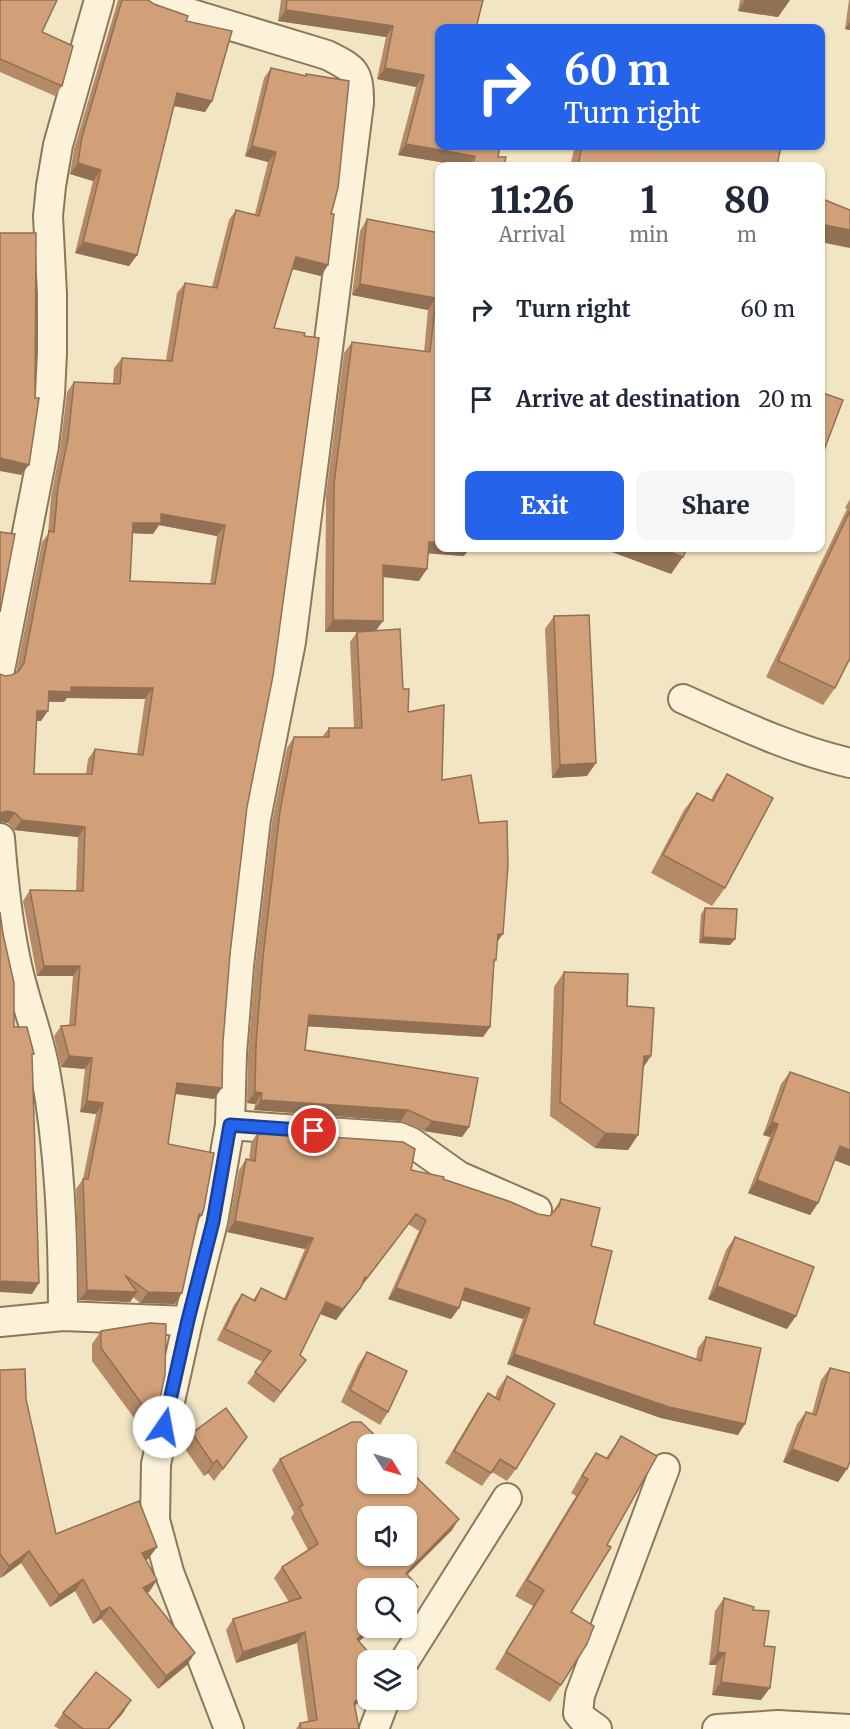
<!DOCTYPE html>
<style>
body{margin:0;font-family:Merriweather,serif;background:#f6f6f7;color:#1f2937;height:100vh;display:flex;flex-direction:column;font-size:22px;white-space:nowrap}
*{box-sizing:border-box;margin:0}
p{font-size:20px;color:#747a83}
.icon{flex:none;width:33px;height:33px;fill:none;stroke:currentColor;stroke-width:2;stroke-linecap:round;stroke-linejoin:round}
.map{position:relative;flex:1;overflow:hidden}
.drawer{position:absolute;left:435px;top:162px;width:390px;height:390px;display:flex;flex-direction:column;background:#fff;border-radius:12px;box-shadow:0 2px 4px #0004}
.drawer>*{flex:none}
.hud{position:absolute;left:435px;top:24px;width:390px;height:126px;border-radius:12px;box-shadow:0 2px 4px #0004;background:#2563eb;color:#fff;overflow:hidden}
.needle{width:39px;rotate:127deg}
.tools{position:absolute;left:357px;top:1434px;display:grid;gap:12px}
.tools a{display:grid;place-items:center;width:60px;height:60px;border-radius:12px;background:#fff;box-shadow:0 2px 4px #0004;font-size:30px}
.pin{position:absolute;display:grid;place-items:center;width:51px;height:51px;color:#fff;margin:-26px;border:3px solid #fff;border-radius:50%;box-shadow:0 2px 6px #0007}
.me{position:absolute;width:66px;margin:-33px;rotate:12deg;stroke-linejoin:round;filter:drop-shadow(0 0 4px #0008)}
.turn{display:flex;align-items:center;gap:21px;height:126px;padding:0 30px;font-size:27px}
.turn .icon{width:78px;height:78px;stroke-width:2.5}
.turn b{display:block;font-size:42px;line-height:51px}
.eta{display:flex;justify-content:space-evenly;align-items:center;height:102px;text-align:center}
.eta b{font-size:36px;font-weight:800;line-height:42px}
.action{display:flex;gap:12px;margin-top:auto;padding:12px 30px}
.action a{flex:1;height:69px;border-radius:12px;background:#2563eb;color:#fff;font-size:24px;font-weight:800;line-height:69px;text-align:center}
.action a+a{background:#f6f6f7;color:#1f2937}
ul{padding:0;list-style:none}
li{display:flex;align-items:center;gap:18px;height:90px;padding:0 30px}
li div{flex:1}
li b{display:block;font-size:22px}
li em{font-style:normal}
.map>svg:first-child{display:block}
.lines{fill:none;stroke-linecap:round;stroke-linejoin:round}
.minor-casing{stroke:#8d7759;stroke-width:32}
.minor{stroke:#fbf2d9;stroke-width:28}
.wall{fill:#b48a67;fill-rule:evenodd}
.shaded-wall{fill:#927054}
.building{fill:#d1a078;stroke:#927054;stroke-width:1.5;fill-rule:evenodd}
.route-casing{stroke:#184099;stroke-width:15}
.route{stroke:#2563eb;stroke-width:10}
</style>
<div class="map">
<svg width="850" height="1729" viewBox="0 0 850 1729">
<rect width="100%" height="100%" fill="#f1e5c4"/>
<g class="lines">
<defs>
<g id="minor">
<path d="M152,0L179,10L327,55C355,69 359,71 359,103L291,642L256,819L239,966L232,1054L230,1125L213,1222L188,1321L156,1464L155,1520L169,1572L229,1729"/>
<path d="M0,670L44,446L50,394L52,353V294L48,216L51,186L58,145L99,0"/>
<path d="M683,699C739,724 790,749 850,763"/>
<path d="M0,838C3,877 7,917 15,956C22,994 38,1032 45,1070C60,1151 63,1233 63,1316"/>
<path d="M230,1125L399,1137L411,1142L459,1176L537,1210"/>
<path d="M0,1322L63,1316L188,1321"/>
<path d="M405,1660L507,1498"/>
<path d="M374,1729L385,1700"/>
<path d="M597,1729L583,1719L578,1713L580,1695L665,1468"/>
<path d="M717,1729L778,1725L849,1729"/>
</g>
</defs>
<use href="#minor" class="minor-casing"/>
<use href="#minor" class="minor"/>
</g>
<g class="wall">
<path d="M0,0L42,32L62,86L55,96L0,72Z"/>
<path d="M118,0H148L154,4L186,21L212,101L205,112L174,106L137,255L129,266L75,253L93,181L70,174L74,149Z"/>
<path d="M281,0H483L440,146L498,157L504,166H464L398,155L416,87L377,79L386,37L278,21Z"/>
<path d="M740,0H790L778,17L738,11Z"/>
<path d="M849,0H850V30L845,29Z"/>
<path d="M271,68L305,76L306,74L331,214L328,265L321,276L292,269L274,328L247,807L214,1099L175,1094L168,1144L197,1223L175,1304L140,1303L133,1297L130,1302L79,1300L76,1189L83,1179L96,1114L80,1112L85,1069L61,1067L54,1036L61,1026H69L73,976H37L23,901L30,890L76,891L78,837L14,830L8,823L0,822V674L5,676L12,675L16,673L42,542L48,534L51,497L60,449L67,392L74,382L113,384L114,368L122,358L166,360L177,293L185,283L212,287L229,220L236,210L255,214L268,162L245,156L264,78ZM159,525L217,536L210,584L130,581L132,533L153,534ZM67,698L145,699L137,754L95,749L88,759L86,774H34L36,721H41L49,702H64Z"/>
<path d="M575,146H781L777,166H570Z"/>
<path d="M367,219L440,233L464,556L428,553L419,581L383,577L376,630L403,689L408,712L442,780L497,942L496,960L494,963L490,1027L483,1037L308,1026L305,1050L469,1127L462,1137L424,1131L401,1121L254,1110L255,1104L247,1103L248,1055L255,968L272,822L287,748L294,737H322L329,728H354L350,642L357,632H325L326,495L344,353L352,342L424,352L428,310L352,295L360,231Z"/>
<path d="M850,499V658L835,688L823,705L766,677L847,509L845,508Z"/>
<path d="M554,616L587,776L552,778L545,629Z"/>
<path d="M727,774L725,888L712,906L651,873L684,810L697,793L711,800L715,792Z"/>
<path d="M705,908L735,939L730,945L699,943L701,914Z"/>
<path d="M564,972L627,1006L643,1069L638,1135L628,1150L595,1148L550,1116L554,987Z"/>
<path d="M790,1072L850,1166L835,1160L818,1203L810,1215L748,1193L770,1137L763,1135L781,1084Z"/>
<path d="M258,1132L411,1170L443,1179L538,1214L550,1216L561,1199L591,1246L594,1324L696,1359L698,1348L706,1337L738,1435L661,1418L507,1364L523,1319L461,1300L459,1308L451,1319L388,1299L419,1231L408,1224L336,1320L320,1314L300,1355L298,1371L274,1403L247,1383L263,1362L217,1340L234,1305L242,1294L253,1300L261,1288L284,1299L305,1249L227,1232L239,1170L246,1159L249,1160L251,1143Z"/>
<path d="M735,1237L787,1329L708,1299L726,1250Z"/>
<path d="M101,1331L155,1422L146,1434L92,1361V1344Z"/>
<path d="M367,1352L388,1412L380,1425L341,1402L358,1365Z"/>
<path d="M830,1368L847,1469L838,1482L783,1462L797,1424L806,1412L812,1414L821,1380Z"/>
<path d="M0,1370L26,1399L56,1534L157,1547L148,1559L146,1560L157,1580L149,1592L147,1593L187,1665L158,1689L101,1619L93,1624L75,1591L50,1607L21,1563L1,1578L0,1577Z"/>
<path d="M507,1376L516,1469L507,1481L492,1472L482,1486L445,1463L479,1406L488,1393L495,1398L498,1389Z"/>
<path d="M192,1433L247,1437L214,1481L208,1473L204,1476L183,1446Z"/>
<path d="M621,1436L607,1545L571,1612L561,1685L550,1702L495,1669L533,1606L515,1596L576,1496L571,1493L585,1469L596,1453L606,1458Z"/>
<path d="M280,1459L452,1530L407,1575L410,1598L359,1641L355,1706L359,1729H296L300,1723L308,1721L297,1643L236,1663L226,1630L233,1619L289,1602L274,1578L282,1567L308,1550L291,1518L294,1513L272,1470Z"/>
<path d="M724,1598L753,1610L764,1646L761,1700L712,1695L716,1665H709L715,1611Z"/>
<path d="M63,1713H123L109,1729H59L54,1726Z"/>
</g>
<g class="shaded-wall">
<path d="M745,0H790L778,17L738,11Z"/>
<path d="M286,10L393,26L386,37L278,21Z"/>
<path d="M850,22V30L845,29Z"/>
<path d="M385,68L424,75L416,87L377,79Z"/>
<path d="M177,93L212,101L205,112L169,105Z"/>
<path d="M406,144L475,156L468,166H464L398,155Z"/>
<path d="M252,146L276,152L268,162L245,156Z"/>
<path d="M78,163L101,170L93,181L70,174Z"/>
<path d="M820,224L850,230V248L820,242Z"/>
<path d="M83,242L137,255L129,266L75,253Z"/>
<path d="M296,257L328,265L321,276L288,268Z"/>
<path d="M360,284L436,298L428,310L352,295Z"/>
<path d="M0,458L29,465L21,475L0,471Z"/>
<path d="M161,514L225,525L217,536L159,525L153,534L125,533L133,523Z"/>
<path d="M429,542H440V548H470L464,556L422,553Z"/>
<path d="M601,548H660L683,557L671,574Z"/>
<path d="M383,565L427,569L419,581L375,576Z"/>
<path d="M333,620L383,621L375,632H325Z"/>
<path d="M71,687L153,688L145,699L67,698L64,702L42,701L49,691Z"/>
<path d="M37,711H48L41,721H30Z"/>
<path d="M596,763L587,776L552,778L560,765Z"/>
<path d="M7,811L15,813L8,823L0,822V813Z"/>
<path d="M22,820L85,827L78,837L14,830Z"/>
<path d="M498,934H503L495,945Z"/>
<path d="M703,937L735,939L730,945L699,943Z"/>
<path d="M44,966H80L73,976H37Z"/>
<path d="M309,1015L490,1027L483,1037L302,1026Z"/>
<path d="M69,1056L92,1058L85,1069L61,1067Z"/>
<path d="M644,1056H651L641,1071Z"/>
<path d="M177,1083L222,1088L214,1099L169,1093Z"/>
<path d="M255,1092L262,1093L255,1104L247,1103Z"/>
<path d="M261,1100L408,1110L401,1121L254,1110Z"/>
<path d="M87,1101L103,1103L96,1114L80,1112Z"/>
<path d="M432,1121L469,1127L462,1137L424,1131Z"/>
<path d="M772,1122L778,1124L770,1137L763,1135Z"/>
<path d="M605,1133L638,1135L628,1150L595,1148Z"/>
<path d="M840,1146L850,1150V1166L831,1159Z"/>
<path d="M757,1180L818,1203L810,1215L748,1193Z"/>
<path d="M199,1214L202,1215L195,1225Z"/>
<path d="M416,1214L336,1320L318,1313L326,1302L365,1277Z"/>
<path d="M235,1221L313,1238L305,1249L227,1232Z"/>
<path d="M0,1281L39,1283L32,1294L0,1292Z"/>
<path d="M717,1286L796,1316L787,1329L708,1299Z"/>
<path d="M396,1288L459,1308L451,1319L388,1299Z"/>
<path d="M465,1288L530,1308L523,1319L458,1299Z"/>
<path d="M87,1290L137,1292L130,1302L79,1300Z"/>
<path d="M148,1292L182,1293L175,1304L140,1303Z"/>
<path d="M514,1354L745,1424L738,1435L661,1418L507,1364Z"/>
<path d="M792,1449L847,1469L838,1482L783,1462Z"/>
<path d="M217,1460L208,1473L204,1476L213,1464Z"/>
<path d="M459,1519L452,1530L398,1584L406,1573Z"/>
<path d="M157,1547L148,1559L134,1565L142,1553Z"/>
<path d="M29,1551L21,1563L1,1578L9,1566Z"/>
<path d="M83,1579L75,1591L50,1607L59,1595Z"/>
<path d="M157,1580L149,1592L135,1600L143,1588Z"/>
<path d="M418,1587L410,1598L406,1601V1596Z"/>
<path d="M110,1607L101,1619L93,1624L101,1612Z"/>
<path d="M370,1628H375L349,1650L357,1639Z"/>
<path d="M305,1632L297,1643L236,1663L243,1652Z"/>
<path d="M718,1652L725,1653L716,1665H709Z"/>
<path d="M195,1653L187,1665L158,1689L166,1676Z"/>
<path d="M721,1682L770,1688L761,1700L712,1695Z"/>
<path d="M368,1691V1695L346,1713L354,1702Z"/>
<path d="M131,1700L123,1713L109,1729H108Z"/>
</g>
<g class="building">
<path d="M0,0H57L42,32L73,46L62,86L0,59Z"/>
<path d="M122,0H148L154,4L188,16L186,21L232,31L212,101L177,93L137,255L83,242L101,170L78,163L82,137Z"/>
<path d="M287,0H483L476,28H440V146H500L498,157H506L504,166H473L475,156L406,144L424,75L385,68L393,26L286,10Z"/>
<path d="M271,68L306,76V74L349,81L338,188L331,214H334L328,265L296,257L274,328L305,333L304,336L319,338L273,676L247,807L230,954L223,1042L222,1088L177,1083L168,1144L214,1153L204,1208L202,1215L199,1214L182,1293L148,1292L125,1275L137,1292L87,1290L83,1179H88L103,1103L87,1101L92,1058L69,1056L61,1026L75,1025L80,966H44L30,890L83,891L85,827L22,820L15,813L7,811L0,813V674L5,676L12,675L19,671L24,663L49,531L54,532L58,487L68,439L74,382L120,384L122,358L172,361L185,283L217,288L236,210L259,216L276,152L252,146ZM161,514L225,525L215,584L130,581L133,523H161ZM71,687L153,688L143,755L95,749L92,774H34L37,711H48L49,691L71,692Z"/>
<path d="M582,146H781L777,166H578Z"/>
<path d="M820,198L850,210V230L820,224Z"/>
<path d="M367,219L440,233V542H429L427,569L383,565V621L333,620L334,484L352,342L430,352L436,298L360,284Z"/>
<path d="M0,233H36L35,398H39L29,465L0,458Z"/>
<path d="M820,392L843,400L820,461Z"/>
<path d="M850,511V658L835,688L778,661Z"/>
<path d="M0,532L15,534L0,612Z"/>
<path d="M660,548H687L683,557Z"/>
<path d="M589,615L596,763L560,765L554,616Z"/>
<path d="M400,629L403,689H409L408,712L444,705L442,780L471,775L479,823L507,821L508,865L503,934H498L496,960H494L490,1027L309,1015L305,1050L478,1078L469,1127L432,1121L408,1110L261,1100L262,1093L255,1092L256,1044L263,957L280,811L294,737H329V728H362L357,632Z"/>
<path d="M727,774L773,798L725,888L663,855L697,793L713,801Z"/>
<path d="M705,908L737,909L735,939L703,937Z"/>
<path d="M0,912L3,934L14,983V1027H27L34,1054H32L39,1283L0,1281Z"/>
<path d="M564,972L628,974L627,1006L654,1008L651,1056H644L638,1135L605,1133L560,1102Z"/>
<path d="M790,1072L850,1093V1150L840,1146L818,1203L757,1180L778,1124L772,1122Z"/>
<path d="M258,1132L403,1142L415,1149L411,1170L444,1177L443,1179L511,1202L538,1214L550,1216L559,1206L561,1199L600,1208L591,1246L612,1251L594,1324L701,1361L706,1337L761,1348L745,1424L669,1407L514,1354L530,1308L465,1288L459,1308L396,1288L426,1220L416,1214L367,1278L365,1277L361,1287L343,1309L326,1302L300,1355L306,1360L281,1392L255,1372L271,1351L225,1329L242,1294L255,1301L261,1288L286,1300L313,1238L235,1221L246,1159L255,1161Z"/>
<path d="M735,1237L814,1267L796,1316L717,1286Z"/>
<path d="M150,1323L166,1324L165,1375L155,1422L101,1348V1331Z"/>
<path d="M367,1352L407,1371L388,1412L350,1390Z"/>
<path d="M830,1368L850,1373V1461L847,1469L792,1449L806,1412L816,1415Z"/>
<path d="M25,1369L26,1399L56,1534L139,1501L157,1547L142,1553L157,1580L143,1588L195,1653L166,1676L110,1607L101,1612L83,1579L59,1595L29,1551L9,1566L0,1554V1370Z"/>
<path d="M507,1376L555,1404L516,1469L500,1459L491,1473L454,1451L488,1393L499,1400Z"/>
<path d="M226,1408L247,1437L223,1469L217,1460L213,1464L192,1433Z"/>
<path d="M352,1422H361L384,1444H368V1484H406V1467L459,1519L406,1573L418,1587L406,1596V1588H368V1628H370L357,1639L375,1660H368V1691L354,1702L359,1729H301L300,1723L317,1720L305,1632L243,1652L233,1619L301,1598L282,1567L318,1544L299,1507L303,1505L280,1459ZM368,1516H406V1556H368Z"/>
<path d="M621,1436L657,1456L607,1545L611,1547L571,1612L594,1626L587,1644L561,1685L506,1652L544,1590L527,1580L588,1479L582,1476L596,1453L608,1459Z"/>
<path d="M724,1598L754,1607L753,1610L769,1611L764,1646L775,1647L770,1688L721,1682L725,1653L718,1652Z"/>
<path d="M96,1672L131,1700L108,1729H83L63,1713Z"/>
</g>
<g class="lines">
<defs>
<path id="route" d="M164,1427L188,1320L213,1222L230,1125L314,1131"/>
</defs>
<use href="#route" class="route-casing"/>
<use href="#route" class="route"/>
</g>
</svg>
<div class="tools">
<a><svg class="needle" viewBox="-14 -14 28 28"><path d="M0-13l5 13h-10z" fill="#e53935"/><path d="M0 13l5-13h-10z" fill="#747a83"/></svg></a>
<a><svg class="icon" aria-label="sound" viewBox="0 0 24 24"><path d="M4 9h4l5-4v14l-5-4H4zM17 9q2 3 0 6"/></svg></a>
<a><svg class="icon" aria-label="search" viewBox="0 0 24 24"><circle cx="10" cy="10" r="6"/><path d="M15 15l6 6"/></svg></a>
<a><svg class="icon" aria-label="layers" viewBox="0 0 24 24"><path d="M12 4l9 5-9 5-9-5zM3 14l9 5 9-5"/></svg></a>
</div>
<div class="pin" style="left:314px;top:1131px;background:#d93025"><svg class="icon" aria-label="arrive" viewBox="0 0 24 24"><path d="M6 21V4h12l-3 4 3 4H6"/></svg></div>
<svg class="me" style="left:164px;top:1427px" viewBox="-20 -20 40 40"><circle r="19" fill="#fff"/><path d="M0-13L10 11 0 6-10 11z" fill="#2563eb"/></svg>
<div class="hud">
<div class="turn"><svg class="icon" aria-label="right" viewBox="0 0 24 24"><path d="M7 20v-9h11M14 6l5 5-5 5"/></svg><div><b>60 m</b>Turn right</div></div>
</div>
<section class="drawer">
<div class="eta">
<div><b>11:26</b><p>Arrival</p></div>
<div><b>1</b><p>min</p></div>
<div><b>80</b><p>m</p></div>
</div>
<ul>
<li><svg class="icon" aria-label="right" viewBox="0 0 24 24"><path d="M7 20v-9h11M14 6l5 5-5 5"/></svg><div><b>Turn right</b></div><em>60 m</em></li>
<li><svg class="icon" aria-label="arrive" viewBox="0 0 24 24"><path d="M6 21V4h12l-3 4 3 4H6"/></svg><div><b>Arrive at destination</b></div><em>20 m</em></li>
</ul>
<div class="action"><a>Exit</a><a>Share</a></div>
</section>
</div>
